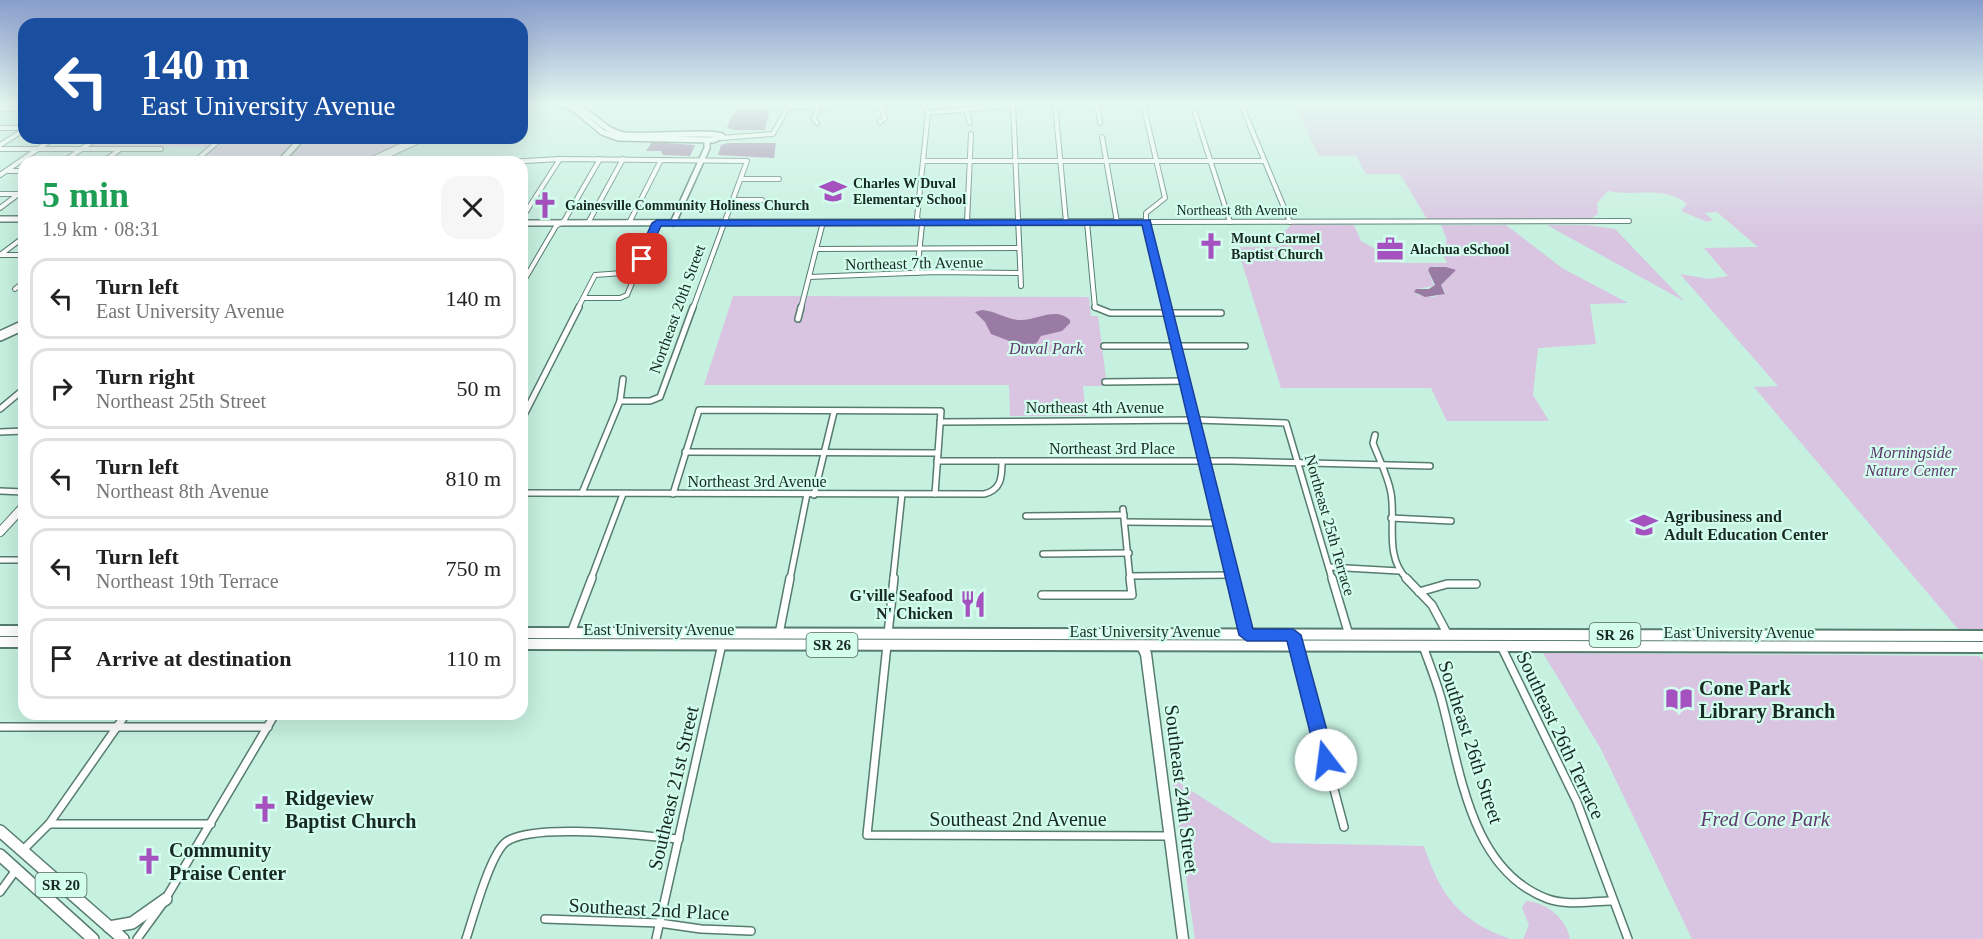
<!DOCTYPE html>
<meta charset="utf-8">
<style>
body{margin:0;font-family:Georgia,serif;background:#f6f6f6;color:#222;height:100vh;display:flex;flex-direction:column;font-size:22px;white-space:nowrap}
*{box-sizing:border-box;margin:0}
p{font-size:20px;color:#767676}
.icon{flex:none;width:33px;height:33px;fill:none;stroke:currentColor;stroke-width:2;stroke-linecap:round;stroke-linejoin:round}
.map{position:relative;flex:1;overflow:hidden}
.sheet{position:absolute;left:18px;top:156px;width:510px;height:564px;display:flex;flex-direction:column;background:#fff;border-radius:18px;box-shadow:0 6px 24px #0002}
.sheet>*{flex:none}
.banner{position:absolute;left:18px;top:18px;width:510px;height:126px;border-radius:18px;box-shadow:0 6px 24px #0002;background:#1a4fa0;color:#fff;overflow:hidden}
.pin{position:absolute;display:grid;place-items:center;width:51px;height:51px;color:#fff;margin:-26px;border-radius:12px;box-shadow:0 3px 9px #0006}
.me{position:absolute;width:66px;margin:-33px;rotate:345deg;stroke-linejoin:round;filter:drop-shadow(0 0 4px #0008)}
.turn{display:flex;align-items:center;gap:21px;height:126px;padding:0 24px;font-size:27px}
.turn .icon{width:78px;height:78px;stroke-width:2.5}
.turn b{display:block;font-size:42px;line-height:51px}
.round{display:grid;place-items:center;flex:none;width:63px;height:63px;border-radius:18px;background:#f6f6f6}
.headline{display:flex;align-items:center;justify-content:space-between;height:102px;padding:0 24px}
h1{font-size:36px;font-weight:700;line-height:45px;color:#1e9e55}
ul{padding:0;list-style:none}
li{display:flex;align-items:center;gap:18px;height:81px;margin:0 12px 9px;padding:0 12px;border:3px solid #e0e0e0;border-radius:18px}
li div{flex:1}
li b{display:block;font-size:22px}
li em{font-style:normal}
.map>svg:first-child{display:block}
.green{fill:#d9c4e1;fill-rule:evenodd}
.water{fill:#9a7ba4}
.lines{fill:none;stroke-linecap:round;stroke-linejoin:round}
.street-far2-casing{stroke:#567c6e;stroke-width:6}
.street-far1-casing{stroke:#567c6e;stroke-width:8}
.street-casing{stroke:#567c6e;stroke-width:10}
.secondary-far2-casing{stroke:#567c6e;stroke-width:8}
.secondary-far1-casing{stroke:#567c6e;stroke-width:10}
.secondary-casing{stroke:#567c6e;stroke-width:13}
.primary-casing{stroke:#567c6e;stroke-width:14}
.highway-far2-casing{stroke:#567c6e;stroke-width:9}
.highway-far1-casing{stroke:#567c6e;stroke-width:12}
.highway-casing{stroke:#567c6e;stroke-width:14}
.street-far2{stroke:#fff;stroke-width:4}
.street-far1{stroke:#fff;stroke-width:5}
.street{stroke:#fff;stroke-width:7}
.secondary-far2{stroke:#fff;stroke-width:5}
.secondary-far1{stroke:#fff;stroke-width:8}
.secondary{stroke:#fff;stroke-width:10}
.primary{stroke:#fff;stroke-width:10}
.highway-far2{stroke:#fff;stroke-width:7}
.highway-far1{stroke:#fff;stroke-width:9}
.highway{stroke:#fff;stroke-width:11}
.route{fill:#2563eb;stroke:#184099;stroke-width:1.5}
.labels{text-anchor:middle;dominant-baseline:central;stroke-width:4.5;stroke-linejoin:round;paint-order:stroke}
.far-poi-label{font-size:14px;font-weight:bold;fill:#182822;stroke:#d3feee;text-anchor:start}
.far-street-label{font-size:14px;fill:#182822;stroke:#d3feee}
.shield{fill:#d3feee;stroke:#50685f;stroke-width:1.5}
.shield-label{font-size:15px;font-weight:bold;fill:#182822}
.street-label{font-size:16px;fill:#182822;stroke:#d3feee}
.park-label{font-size:16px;font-style:italic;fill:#5f366c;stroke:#d3feee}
.poi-label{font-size:16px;font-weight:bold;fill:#182822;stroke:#d3feee;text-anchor:start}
.near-poi-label{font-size:20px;font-weight:bold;fill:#182822;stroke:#d3feee;text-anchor:start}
.near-street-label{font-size:20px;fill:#182822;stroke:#d3feee}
.near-park-label{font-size:20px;font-style:italic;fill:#5f366c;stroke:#d3feee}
</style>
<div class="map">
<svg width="1983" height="939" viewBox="0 0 1983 939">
<rect width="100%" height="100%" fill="#c6f0e0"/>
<g class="green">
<path d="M1294,104H1983V630L1958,629L1754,387L1778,386L1680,274L1709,279L1728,276L1704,248L1758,247L1717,212L1705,213L1713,220L1707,222L1681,211L1687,204C1663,185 1637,197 1608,191L1597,203L1598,214L1592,218L1427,219L1400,174H1366L1356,156H1319Z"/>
<path d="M102,138H418L366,162H190L208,147L91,146Z"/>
<path d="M1292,224L1354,225L1361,241L1400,263H1447L1442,253L1447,240L1441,225H1506L1562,268L1628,303L1590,304L1596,344L1538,348L1533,395L1549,421H1447L1431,388H1281L1237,247H1279L1286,241L1283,233ZM1434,266L1455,270L1441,286L1446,293L1433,297L1417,295L1416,289L1434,286L1428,270Z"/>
<path d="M1547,225H1588L1615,229L1684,301Z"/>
<path d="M733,296L1089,297L1091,316H1098L1107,386H1083L1086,416H1010L1009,385H704Z"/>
<path d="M1543,653L1979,656L1983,661V939H1692L1601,749Z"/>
<path d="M1172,778L1272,843L1424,846C1440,896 1460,921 1510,939H1195Z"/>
<path d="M1526,901C1547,903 1566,918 1570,939H1523L1529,925L1522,908Z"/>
</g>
<g class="water">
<path d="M739,109H770L765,130H734L727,128L731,117Z"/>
<path d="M652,142L695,145L690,156L663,155L661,151H646Z"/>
<path d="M728,143H776L774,158L718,155L721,145Z"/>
<path d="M1430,267H1446L1456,270L1441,285L1445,294L1425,297L1414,292L1416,289H1429L1435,285L1428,270Z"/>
<path d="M982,310C997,311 1008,321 1023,320C1039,319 1056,307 1070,320V323L1062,331L1041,336L1034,347L1028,348L991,334L985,322L975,312Z"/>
</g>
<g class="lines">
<defs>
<g id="street-far2">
<path d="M880,104L885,118L880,122"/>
<path d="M1013,104L1021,286"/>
<path d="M1055,104L1066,222"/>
<path d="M1097,104L1100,123"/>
<path d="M1143,104L1165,198L1146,213V222L1629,221"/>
<path d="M1241,104L1290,222"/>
<path d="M0,109H24"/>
<path d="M966,109L970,123"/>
<path d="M928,113L1013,105"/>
<path d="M1195,113L1230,222"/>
<path d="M817,123L814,119L819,104"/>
<path d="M0,128H24"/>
<path d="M1102,137L1117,222"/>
<path d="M721,138L773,134L788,107L847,104"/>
<path d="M0,145L24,130"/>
<path d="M0,149H161"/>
<path d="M925,161H1264"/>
<path d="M63,162L97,138"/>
<path d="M103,162L119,150"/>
<path d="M194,162L222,138"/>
<path d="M507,162L560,159L747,161L693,308"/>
<path d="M8,171H24"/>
<path d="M0,175L54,138"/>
<path d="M742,179H779"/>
<path d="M0,194H19"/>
<path d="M733,200H762"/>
<path d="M0,208L24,190"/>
<path d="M522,218L560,159"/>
<path d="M967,222L971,134"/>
<path d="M1087,222L1095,308"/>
<path d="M588,223L623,159"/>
<path d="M629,223L661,160"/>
<path d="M816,249L1019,248"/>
<path d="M0,255L24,237"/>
<path d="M1,255H24"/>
<path d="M917,273L922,225L917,218L928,113L923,104"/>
<path d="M809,277L936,272L1020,273"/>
<path d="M522,284L556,226L564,221L600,159"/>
<path d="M15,289L24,282"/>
<path d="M584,298H620L627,295L657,223"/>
<path d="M578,308L595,275L636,272"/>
<path d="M801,308L823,222"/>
</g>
<g id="street-far1">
<path d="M1095,307L1110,313H1221"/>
<path d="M798,319L801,307"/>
<path d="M1104,346H1245"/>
<path d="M1105,382L1186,381"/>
<path d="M620,401H650L660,397L693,307"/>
<path d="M0,409L24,389"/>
<path d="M522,419L579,307"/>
<path d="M940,422L1196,420L1286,423L1332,579"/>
<path d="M0,432L24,431"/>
<path d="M1375,435L1373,443C1379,459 1388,476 1391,493C1396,522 1384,556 1407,579"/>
<path d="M685,452L938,453"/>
<path d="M937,461H1232L1430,466"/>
<path d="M0,491L24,492"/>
<path d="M522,493L984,494C1001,490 1002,478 1002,462"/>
<path d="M582,493L620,401L623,379"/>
<path d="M673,494L699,410L941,411L935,494"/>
<path d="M814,495L834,412"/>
<path d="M1123,509L1130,579"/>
<path d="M1026,516L1124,515"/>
<path d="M1391,518L1451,521"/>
<path d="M1125,522L1220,523"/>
<path d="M1043,554L1129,553"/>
<path d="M0,560H24"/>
<path d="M1329,567L1399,571"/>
<path d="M1130,576L1232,575"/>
<path d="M591,579L623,494"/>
<path d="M790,579L807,494"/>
<path d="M893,579L902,494"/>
</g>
<g id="street">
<path d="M1332,578L1349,635"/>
<path d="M1406,578L1432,605L1448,635"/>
<path d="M1419,592L1447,584H1476"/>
<path d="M1042,595H1132L1130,578"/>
<path d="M571,633L592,578"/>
<path d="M779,634L790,578"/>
<path d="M888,634L894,578"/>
<path d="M887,645L867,835L1170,836"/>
<path d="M1296,646L1344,827"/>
<path d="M1423,646C1429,663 1436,680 1441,698C1460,767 1469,870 1548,899C1568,906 1592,901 1612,901"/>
<path d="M1501,646L1577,802L1628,939"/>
<path d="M0,727H268"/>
<path d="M49,824H211"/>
<path d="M22,851L49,824L126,714"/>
<path d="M0,892L16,870"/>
<path d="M166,898L275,714"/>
<path d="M545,919L659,923L701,929L751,931"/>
<path d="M137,939L161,906"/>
<path d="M466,939C473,918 490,854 506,842C533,822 644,836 679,839"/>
<path d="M656,939L722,644"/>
</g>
<g id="secondary-far2">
<path d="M562,104L576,110L602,132L618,138L713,140L722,136C714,131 643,137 625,135C604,132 592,112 573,104"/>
<path d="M280,162L302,138"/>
<path d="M0,219H24"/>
<path d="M522,223L1146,222L1167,308"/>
<path d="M673,223L707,148V141"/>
</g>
<g id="secondary-far1">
<path d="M1167,307L1233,579"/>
<path d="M0,532L24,506"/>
</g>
<g id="secondary">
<path d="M1233,578L1247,635"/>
<path d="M1142,646L1146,654L1183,939"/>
</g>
<g id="primary">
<path d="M0,631H24"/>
<path d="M522,633L1983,636"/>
<path d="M0,642H24"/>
<path d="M522,644L1983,647"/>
</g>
<path id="highway-far2" d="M369,162L422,138"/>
<path id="highway-far1" d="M0,336L24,325"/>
<g id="highway">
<path d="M0,831L123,939"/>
<path d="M0,855L93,939"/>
<path d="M109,927L132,923L166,899"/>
</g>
</defs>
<use href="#street-far2" class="street-far2-casing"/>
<use href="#street-far1" class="street-far1-casing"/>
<use href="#street" class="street-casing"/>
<use href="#secondary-far2" class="secondary-far2-casing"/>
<use href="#secondary-far1" class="secondary-far1-casing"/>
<use href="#secondary" class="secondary-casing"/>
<use href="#primary" class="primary-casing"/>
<use href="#highway-far2" class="highway-far2-casing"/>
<use href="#highway-far1" class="highway-far1-casing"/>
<use href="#highway" class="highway-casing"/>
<use href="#street-far2" class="street-far2"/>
<use href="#street-far1" class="street-far1"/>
<use href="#street" class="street"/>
<use href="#secondary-far2" class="secondary-far2"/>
<use href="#secondary-far1" class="secondary-far1"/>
<use href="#secondary" class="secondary"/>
<use href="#primary" class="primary"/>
<use href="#highway-far2" class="highway-far2"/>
<use href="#highway-far1" class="highway-far1"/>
<use href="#highway" class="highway"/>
</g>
<linearGradient id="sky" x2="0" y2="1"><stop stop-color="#899dcd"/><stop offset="0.44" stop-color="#e5f8f1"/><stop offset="1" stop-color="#e5f8f1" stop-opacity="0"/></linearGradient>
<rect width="1983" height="236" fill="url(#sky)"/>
<path class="route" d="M1150,220L1253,629H1293L1301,635L1335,760L1332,765L1326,767L1320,765L1317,760L1287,641H1247L1239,635L1142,225L661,226L645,261L636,259L652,223L657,220Z"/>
<defs>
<symbol id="school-bare" viewBox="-9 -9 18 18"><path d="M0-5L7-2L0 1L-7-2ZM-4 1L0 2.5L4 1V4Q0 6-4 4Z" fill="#a551bf" stroke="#d3feee" stroke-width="2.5" paint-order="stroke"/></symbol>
<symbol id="church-bare" viewBox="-9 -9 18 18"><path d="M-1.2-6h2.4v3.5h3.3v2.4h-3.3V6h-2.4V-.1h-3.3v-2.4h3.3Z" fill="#a551bf" stroke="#d3feee" stroke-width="2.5" paint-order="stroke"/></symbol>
<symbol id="office-bare" viewBox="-9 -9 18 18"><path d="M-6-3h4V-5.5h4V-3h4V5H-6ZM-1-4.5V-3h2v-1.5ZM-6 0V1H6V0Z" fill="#a551bf" stroke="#d3feee" stroke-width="2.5" paint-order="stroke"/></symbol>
<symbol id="restaurant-bare" viewBox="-9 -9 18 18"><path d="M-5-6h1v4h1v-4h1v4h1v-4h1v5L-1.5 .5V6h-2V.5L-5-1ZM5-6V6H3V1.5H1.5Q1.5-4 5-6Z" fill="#a551bf" stroke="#d3feee" stroke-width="2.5" paint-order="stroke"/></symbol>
<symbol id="library-bare" viewBox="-9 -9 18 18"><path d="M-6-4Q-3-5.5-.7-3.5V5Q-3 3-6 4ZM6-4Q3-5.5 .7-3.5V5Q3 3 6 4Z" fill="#a551bf" stroke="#d3feee" stroke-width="2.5" paint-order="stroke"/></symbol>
</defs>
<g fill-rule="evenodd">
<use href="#school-bare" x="814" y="172" width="38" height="38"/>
<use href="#church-bare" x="526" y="186" width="38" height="38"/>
<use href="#church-bare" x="1192" y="227" width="38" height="38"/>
<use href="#office-bare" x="1371" y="230" width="38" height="38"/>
<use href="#school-bare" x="1625" y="506" width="38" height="38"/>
<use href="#restaurant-bare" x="954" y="585" width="38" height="38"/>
<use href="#library-bare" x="1660" y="680" width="38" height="38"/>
<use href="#church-bare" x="246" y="790" width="38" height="38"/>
<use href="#church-bare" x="130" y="842" width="38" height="38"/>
</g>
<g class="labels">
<g class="far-poi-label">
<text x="853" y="183">Charles W Duval<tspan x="853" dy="16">Elementary School</tspan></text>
<text x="565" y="205">Gainesville Community Holiness Church</text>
<text x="1231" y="238">Mount Carmel<tspan x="1231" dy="16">Baptist Church</tspan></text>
<text x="1410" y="249">Alachua eSchool</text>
</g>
<g class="far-street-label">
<text x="1237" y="210">Northeast 8th Avenue</text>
</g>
<g class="shield">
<rect x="1589.5" y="623" width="51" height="24" rx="4.5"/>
<rect x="806.5" y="633" width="51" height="24" rx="4.5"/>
<rect x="35.5" y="873" width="51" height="24" rx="4.5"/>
</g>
<g class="shield-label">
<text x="1615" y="635">SR 26</text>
<text x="832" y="645">SR 26</text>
<text x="61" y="885">SR 20</text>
</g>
<g class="street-label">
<text transform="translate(914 263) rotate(-1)">Northeast 7th Avenue</text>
<text transform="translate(677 309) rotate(-70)">Northeast 20th Street</text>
<text x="1095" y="407">Northeast 4th Avenue</text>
<text x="1112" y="448">Northeast 3rd Place</text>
<text x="757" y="481">Northeast 3rd Avenue</text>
<text transform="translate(1330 525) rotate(74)">Northeast 25th Terrace</text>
<text x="659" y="629">East University Avenue</text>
<text x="1145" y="631">East University Avenue</text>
<text x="1739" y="632">East University Avenue</text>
</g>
<g class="park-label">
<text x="1046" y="348">Duval Park</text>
<text x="1911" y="452">Morningside<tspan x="1911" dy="18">Nature Center</tspan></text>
</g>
<g class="poi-label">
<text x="1664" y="516">Agribusiness and<tspan x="1664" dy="18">Adult Education Center</tspan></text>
<text x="953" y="595" text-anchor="end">G'ville Seafood<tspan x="953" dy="18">N' Chicken</tspan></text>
</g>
<g class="near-poi-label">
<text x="1699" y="688">Cone Park<tspan x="1699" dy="23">Library Branch</tspan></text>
<text x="285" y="798">Ridgeview<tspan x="285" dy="23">Baptist Church</tspan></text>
<text x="169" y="850">Community<tspan x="169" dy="23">Praise Center</tspan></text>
</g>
<g class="near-street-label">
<text transform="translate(1561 735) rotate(65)">Southeast 26th Terrace</text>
<text transform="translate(1471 742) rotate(72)">Southeast 26th Street</text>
<text transform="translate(673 788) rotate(-77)">Southeast 21st Street</text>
<text transform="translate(1182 789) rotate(83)">Southeast 24th Street</text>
<text x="1018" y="819">Southeast 2nd Avenue</text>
<text transform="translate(649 909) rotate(3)">Southeast 2nd Place</text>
</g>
<g class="near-park-label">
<text x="1765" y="819">Fred Cone Park</text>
</g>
</g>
</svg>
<div class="pin" style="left:642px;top:259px;background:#d93025"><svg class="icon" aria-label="arrive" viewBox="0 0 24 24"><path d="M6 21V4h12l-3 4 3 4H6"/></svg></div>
<svg class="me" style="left:1326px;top:760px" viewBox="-20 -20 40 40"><circle r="19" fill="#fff"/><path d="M0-13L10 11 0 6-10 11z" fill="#2563eb"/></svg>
<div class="banner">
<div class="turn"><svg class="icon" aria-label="left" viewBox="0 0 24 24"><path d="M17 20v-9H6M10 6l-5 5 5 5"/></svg><div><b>140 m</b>East University Avenue</div></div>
</div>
<section class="sheet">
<div class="headline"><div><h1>5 min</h1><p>1.9 km · 08:31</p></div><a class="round"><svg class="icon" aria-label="close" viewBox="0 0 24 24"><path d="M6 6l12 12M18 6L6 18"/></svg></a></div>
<ul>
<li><svg class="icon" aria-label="left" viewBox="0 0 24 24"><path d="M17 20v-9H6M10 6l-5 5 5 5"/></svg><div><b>Turn left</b><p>East University Avenue</p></div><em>140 m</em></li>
<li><svg class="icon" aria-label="right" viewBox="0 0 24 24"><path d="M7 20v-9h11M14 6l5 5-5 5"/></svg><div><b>Turn right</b><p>Northeast 25th Street</p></div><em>50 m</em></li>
<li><svg class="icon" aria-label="left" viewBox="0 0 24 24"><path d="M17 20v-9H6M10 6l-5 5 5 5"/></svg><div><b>Turn left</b><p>Northeast 8th Avenue</p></div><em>810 m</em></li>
<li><svg class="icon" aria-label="left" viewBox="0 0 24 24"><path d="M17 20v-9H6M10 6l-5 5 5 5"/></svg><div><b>Turn left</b><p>Northeast 19th Terrace</p></div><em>750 m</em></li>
<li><svg class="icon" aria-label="arrive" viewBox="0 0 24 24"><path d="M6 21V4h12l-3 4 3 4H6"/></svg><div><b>Arrive at destination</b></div><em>110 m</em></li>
</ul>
</section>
</div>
